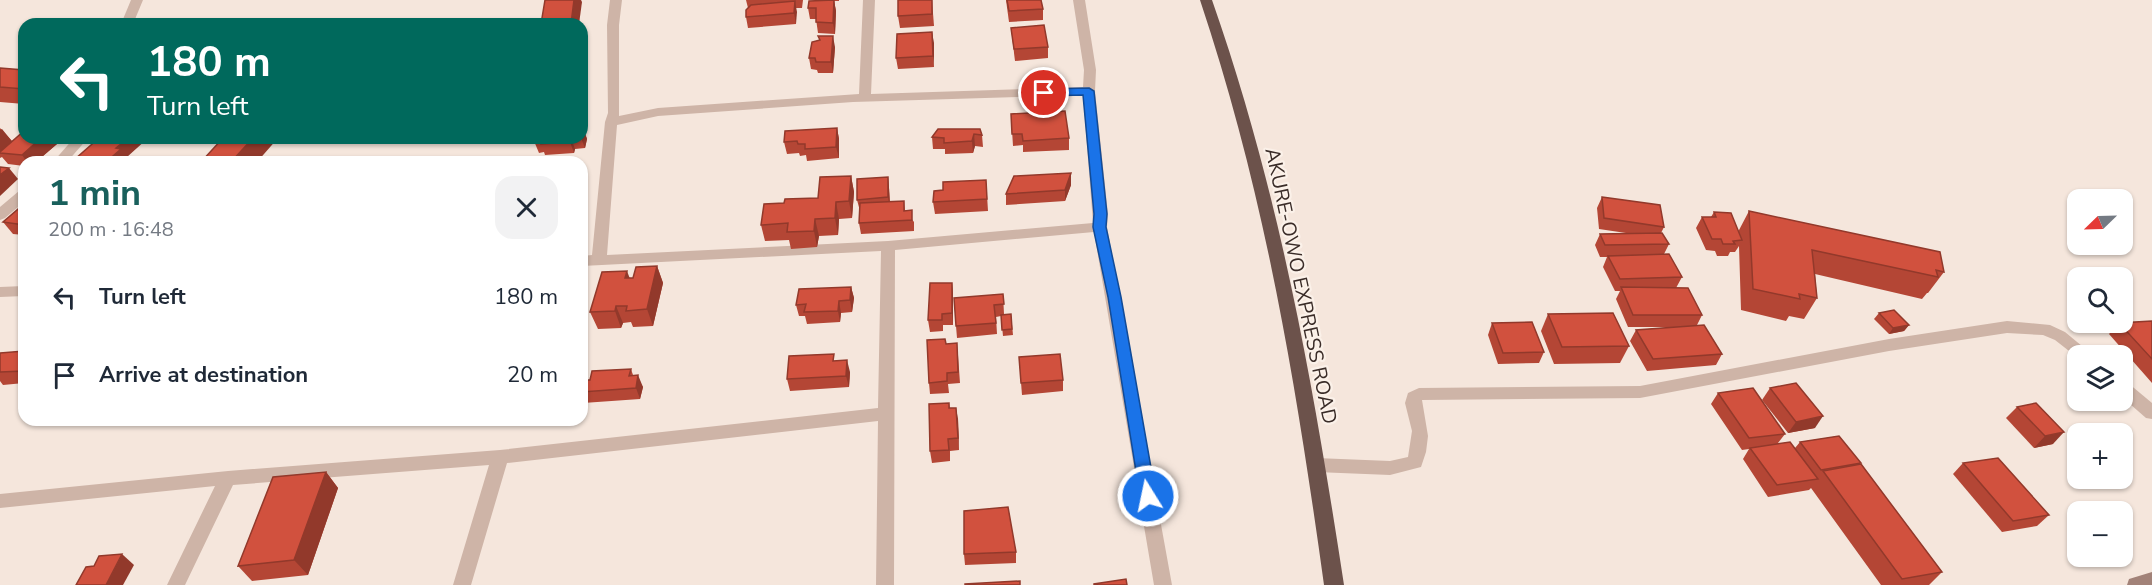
<!DOCTYPE html>
<meta charset="utf-8">
<style>
body{margin:0;font-family:"Nunito Sans",sans-serif;background:#f2f2f3;color:#1f2937;height:100vh;display:flex;flex-direction:column;font-size:22px;white-space:nowrap}
*{box-sizing:border-box;margin:0}
p{font-size:20px;color:#747a83}
.icon{flex:none;width:33px;height:33px;fill:none;stroke:currentColor;stroke-width:2;stroke-linecap:round;stroke-linejoin:round}
.map{position:relative;flex:1;overflow:hidden}
.sheet{position:absolute;left:18px;top:156px;width:570px;height:270px;display:flex;flex-direction:column;background:#fff;border-radius:18px;box-shadow:0 2px 4px #0004}
.sheet>*{flex:none}
.banner{position:absolute;left:18px;top:18px;width:570px;height:126px;border-radius:18px;box-shadow:0 2px 4px #0004;background:#00695c;color:#fff;overflow:hidden}
.needle{width:39px;rotate:247deg}
.tools{position:absolute;left:2067px;top:189px;display:grid;gap:12px}
.tools a{display:grid;place-items:center;width:66px;height:66px;border-radius:12px;background:#fff;box-shadow:0 2px 4px #0004;font-size:30px}
.pin{position:absolute;display:grid;place-items:center;width:51px;height:51px;color:#fff;margin:-26px;border:3px solid #fff;border-radius:50%;box-shadow:0 2px 6px #0007}
.me{position:absolute;width:66px;margin:-33px;rotate:350deg;stroke-linejoin:round;filter:drop-shadow(0 0 4px #0008)}
.turn{display:flex;align-items:center;gap:21px;height:126px;padding:0 30px;font-size:27px}
.turn .icon{width:78px;height:78px;stroke-width:2.5}
.turn b{display:block;font-size:42px;line-height:51px}
.round{display:grid;place-items:center;flex:none;width:63px;height:63px;border-radius:18px;background:#f2f2f3}
.summary{display:flex;align-items:center;justify-content:space-between;height:102px;padding:0 30px}
h1{font-size:36px;font-weight:700;line-height:45px;color:#19605c}
ul{padding:0;list-style:none}
li{display:flex;align-items:center;gap:18px;height:78px;padding:0 30px}
li div{flex:1}
li b{display:block;font-size:22px}
li em{font-style:normal}
.map>svg:first-child{display:block}
.lines{fill:none;stroke-linecap:round;stroke-linejoin:round}
.minor{fill:#ceb4a7;fill-rule:evenodd}
.secondary{fill:#a28278;fill-rule:evenodd}
.trunk{fill:#6c524b;fill-rule:evenodd}
.wall{fill:#b44635}
.shaded-wall{fill:#92392b}
.building{fill:#d1513e;stroke:#92392b;stroke-width:1.5}
.route{fill:#1a73e8;stroke:#114b97;stroke-width:1.5}
.labels{text-anchor:middle;dominant-baseline:central;stroke-width:4.5;stroke-linejoin:round;paint-order:stroke}
.street-label{font-size:20px;fill:#3a2c28;stroke:#fbf1e9}
</style>
<div class="map">
<svg width="2152" height="585" viewBox="0 0 2152 585">
<rect width="100%" height="100%" fill="#f5e6dc"/>
<g class="lines">
<g class="minor">
<path d="M131,0H143L133,24H121Z"/>
<path d="M610,0H622L619,25V116L658,108L859,94L863,0H875L871,94L1083,87L1084,70L1073,0H1085L1096,70L1095,91L1108,214L1107,227L1172,585H1154L1094,232L895,250L894,585H876L878,421L507,463L471,585H453L489,465L233,485L185,585H167L215,486L0,508V494L228,471L500,450L878,408L881,251L582,266V256L592,255L605,122L608,113L607,25ZM1083,95L1093,223L888,241L607,255L617,125L658,116L853,102Z"/>
<path d="M74,138H88L67,162H53Z"/>
<path d="M24,189V202L5,218L0,220V207L19,191Z"/>
<path d="M24,286V296L0,297V287Z"/>
<path d="M2007,321L2050,325L2065,332L2094,356H2078V358L2055,340L2043,335L2007,333L1889,351L1640,398L1422,400L1428,436L1426,452L1421,467L1390,475L1316,472L1310,470L1307,465L1310,460L1316,458L1390,461L1408,457L1412,431L1405,403L1408,393L1419,388L1640,386L1889,339Z"/>
<path d="M2122,381L2128,383L2152,403V419L2146,418L2122,397Z"/>
</g>
<path class="secondary" d="M2152,572V585H2127L2129,579Z"/>
<path class="trunk" d="M1200,0H1212C1280,194 1313,383 1344,585H1324C1296,383 1265,194 1200,0Z"/>
</g>
<g class="wall">
<path d="M746,0H803L802,8H796V24L748,28L746,17L748,8Z"/>
<path d="M825,0H839V1H834L836,11L835,34L818,33L816,19H810L808,8Z"/>
<path d="M932,0L934,26L900,28L898,16Z"/>
<path d="M1006,0H1041L1043,9V20L1009,22Z"/>
<path d="M1011,28L1048,47V58L1015,61Z"/>
<path d="M932,32L934,67L898,69L896,58Z"/>
<path d="M835,47L833,73H818L817,70L811,69L809,58Z"/>
<path d="M0,68L24,70V104L0,102Z"/>
<path d="M1011,114L1069,138V150L1023,152V145L1013,146Z"/>
<path d="M0,128L12,141L24,138H64L36,162H24V166L8,164L2,157L0,158Z"/>
<path d="M583,128L587,139L585,148L575,149L574,153L545,155L544,152L539,153L534,141L535,138H582Z"/>
<path d="M837,128L839,139V158L807,161L806,155L800,156L799,153L787,154L784,142Z"/>
<path d="M938,129L982,135L983,147L975,146L973,153L945,154V149H933L932,137Z"/>
<path d="M1071,173V185L1065,201L1006,205V194Z"/>
<path d="M851,176L854,192L852,218L839,219L838,235L819,236L817,247L791,249L789,240L765,241L761,225L784,203L818,198Z"/>
<path d="M888,177L889,188L890,202L904,201L905,210L914,222V231L861,234L859,223L860,211L857,200Z"/>
<path d="M986,180L988,211L935,214L933,202L943,190Z"/>
<path d="M1602,197L1664,227L1661,233L1669,244L1664,254L1682,277L1676,288L1702,315L1697,325L1722,354L1716,365L1647,371L1630,341L1636,330L1671,327H1628L1616,299L1620,291H1615L1603,267L1607,257H1600L1595,245L1600,234L1626,233L1599,229L1597,208Z"/>
<path d="M24,204V235L13,234L3,222Z"/>
<path d="M1749,211L1944,272L1928,293H1927L1922,299L1815,274L1817,298L1804,319L1789,316L1786,321L1741,310L1739,246L1735,252H1730L1728,256H1717L1715,251L1706,250L1696,228L1702,217H1711L1714,212L1738,232Z"/>
<path d="M657,266L663,283L653,326L633,327L631,322L623,323L621,328L598,329L590,312L630,278H633Z"/>
<path d="M952,283L953,294V325H943V331L930,332L928,320Z"/>
<path d="M851,287L854,298L852,312L841,313L840,322L807,324L805,316H799L796,305Z"/>
<path d="M1003,294L1004,314H1011L1013,335L1003,336L1001,316L996,317L997,334L957,338L956,326Z"/>
<path d="M1879,313L1909,325L1904,331L1889,334L1874,319Z"/>
<path d="M1548,314L1629,346L1620,363L1554,364L1541,331Z"/>
<path d="M2152,321V383L2109,334L2119,323Z"/>
<path d="M1492,323L1544,352L1539,363L1498,364L1488,335Z"/>
<path d="M946,344L958,355L960,383L948,384L949,393L930,394L929,383Z"/>
<path d="M24,351V383L3,385L0,381V353Z"/>
<path d="M1019,357L1063,380V391L1022,395Z"/>
<path d="M631,369L633,375L643,387L640,399L583,403L582,401V380H590Z"/>
<path d="M850,372L849,387L790,391L787,379Z"/>
<path d="M1770,388L1815,428L1788,433L1762,400Z"/>
<path d="M1718,393L1785,434L1778,443L1795,448L1800,442L1839,436L1942,572L1929,585H1881L1811,488L1809,490L1768,497L1743,459L1749,449L1742,450L1711,404Z"/>
<path d="M949,403L950,408L958,419L959,450L950,451V461L932,463L930,451Z"/>
<path d="M2017,407L2053,444L2034,448L2006,418Z"/>
<path d="M1963,463L2049,515L2037,526L2002,532L1953,474Z"/>
<path d="M326,472L338,488L308,575L252,581L238,566Z"/>
<path d="M1016,552V563L965,565L964,554Z"/>
</g>
<g class="shaded-wall">
<path d="M574,0H581L582,2L579,24H571Z"/>
<path d="M834,0L836,11L835,34L833,23Z"/>
<path d="M795,1L797,12L796,24L794,13Z"/>
<path d="M932,32L934,43V67L933,56Z"/>
<path d="M833,36L835,47L833,73L831,62Z"/>
<path d="M583,128L587,139L585,148L581,138Z"/>
<path d="M837,128L839,139V158L836,147Z"/>
<path d="M2,129L15,145L0,153V130Z"/>
<path d="M974,134L975,146L973,153L972,141Z"/>
<path d="M41,138H64L36,162H27L22,155Z"/>
<path d="M128,138H146L147,139L127,157L129,160L128,162H106L116,148Z"/>
<path d="M253,138H278L257,162H231Z"/>
<path d="M571,138L575,149L574,153L570,142Z"/>
<path d="M9,168L18,179L0,196V175Z"/>
<path d="M1071,173V185L1065,201V190Z"/>
<path d="M851,176L854,192L852,218L849,201Z"/>
<path d="M888,177L889,188L890,209L888,197Z"/>
<path d="M836,202L839,219L838,235L835,218Z"/>
<path d="M815,219L819,236L817,247L814,231Z"/>
<path d="M657,266L663,283L653,326L647,309Z"/>
<path d="M627,271L633,287L625,278Z"/>
<path d="M952,283L953,294V325L952,313Z"/>
<path d="M851,287L854,298L852,312L850,300Z"/>
<path d="M839,301L841,313L840,322L838,311Z"/>
<path d="M616,306L623,323L621,328L615,311Z"/>
<path d="M1909,325L1904,331L1889,334L1893,328Z"/>
<path d="M847,360L850,372L849,387L846,376Z"/>
<path d="M638,375L643,387L640,399L636,388Z"/>
<path d="M956,408L958,419L959,450L958,438Z"/>
<path d="M1823,416L1815,428L1788,433L1796,422Z"/>
<path d="M2064,432L2053,444L2034,448L2045,436Z"/>
<path d="M326,472L338,488L308,575L294,560Z"/>
<path d="M122,554L134,565L123,585H106Z"/>
</g>
<g class="building">
<path d="M545,0H574L571,24H541Z"/>
<path d="M834,0L833,23L816,22V8H808L809,1Z"/>
<path d="M898,0H932V14L898,16Z"/>
<path d="M1007,0H1041L1043,9L1009,11Z"/>
<path d="M795,1L794,13L746,17V10L751,5Z"/>
<path d="M1044,25L1048,47L1014,49L1011,28Z"/>
<path d="M932,32L933,56L896,58L897,34Z"/>
<path d="M818,36H833L831,62H816L815,58H809L812,42L820,40Z"/>
<path d="M0,68L24,70V89L0,87Z"/>
<path d="M1065,111L1069,138L1023,141L1022,134H1012L1011,114Z"/>
<path d="M837,128L836,147L805,149V144H798L797,141L784,142L785,131Z"/>
<path d="M938,129H980L982,135L974,134L972,141L944,143V138L932,137Z"/>
<path d="M24,131V138H41L22,155L0,153V152Z"/>
<path d="M99,138H128L116,148L121,149L106,162H94L74,160Z"/>
<path d="M223,138H253L231,162H201Z"/>
<path d="M535,138H571L570,142L541,144L542,140L534,141Z"/>
<path d="M0,167L9,168L0,175Z"/>
<path d="M1071,173L1065,190L1006,194L1014,176Z"/>
<path d="M851,176L849,201L836,202L835,218L815,219L814,231L787,232L788,223L761,225L764,204L784,203L785,199L818,198L820,177Z"/>
<path d="M888,177V197L857,200V179Z"/>
<path d="M986,180L987,199L933,202L934,191L943,190V182Z"/>
<path d="M1602,197L1660,205L1664,227L1604,218Z"/>
<path d="M904,201V211L912,210V220L859,223L860,203Z"/>
<path d="M24,204V225L3,222Z"/>
<path d="M1749,211L1940,252L1944,272L1936,270L1938,277L1812,250L1817,298L1799,294L1800,299L1753,289Z"/>
<path d="M1714,212L1731,213L1742,240L1733,241L1735,244H1723L1721,239H1712L1702,217H1716Z"/>
<path d="M1662,233L1669,244L1605,245L1600,234Z"/>
<path d="M1669,254L1682,277L1620,279L1608,256Z"/>
<path d="M657,266L647,309L626,311L627,306H616L615,311L590,312L602,272L627,271L625,278H633L636,267Z"/>
<path d="M930,283H952V313L942,314V320H928Z"/>
<path d="M851,287L850,300L839,301L838,311L804,312L806,304L796,305L799,289Z"/>
<path d="M1621,287L1688,288L1702,315H1633Z"/>
<path d="M1003,294L1004,304L994,305L996,323L956,326L954,298Z"/>
<path d="M1894,310L1909,325L1893,328L1879,313Z"/>
<path d="M1613,313L1629,346L1562,347L1548,314Z"/>
<path d="M1011,314L1012,329L1002,330L1001,315Z"/>
<path d="M2152,321V359L2119,323Z"/>
<path d="M1532,322L1544,352L1503,353L1492,323Z"/>
<path d="M1704,325L1722,354L1653,359L1636,330Z"/>
<path d="M945,339L946,344L957,343L958,372L947,373V381L929,383L927,340Z"/>
<path d="M24,351V371L0,372V353Z"/>
<path d="M834,354L833,361L847,360L846,376L787,379L789,356Z"/>
<path d="M1060,354L1063,380L1021,383L1019,357Z"/>
<path d="M631,369L629,376L638,375L636,388L582,392V380H590L592,371Z"/>
<path d="M1796,383L1823,416L1796,422L1770,388Z"/>
<path d="M1753,388L1785,434L1749,438L1718,393Z"/>
<path d="M949,403V408H956L958,438L948,439L949,450L930,451L929,404Z"/>
<path d="M2036,403L2064,432L2045,436L2017,407Z"/>
<path d="M1839,436L1861,463L1821,470L1800,442Z"/>
<path d="M1790,442L1818,479L1777,485L1750,448Z"/>
<path d="M1998,458L2049,515L2013,521L1963,463Z"/>
<path d="M1861,464L1942,572L1902,579L1823,471Z"/>
<path d="M326,472L294,560L238,566L273,477Z"/>
<path d="M1008,507L1016,552L964,554V511Z"/>
<path d="M122,554L106,585H76L86,567L94,566L99,556Z"/>
<path d="M1126,579L1127,585H1094V584Z"/>
<path d="M1020,581V585H965V584Z"/>
</g>
<path class="route" d="M1089,88L1094,91L1107,214L1106,227L1121,297L1156,496L1154,501L1148,503L1142,501L1140,496L1108,297L1093,227L1094,214L1083,95L1044,96L1038,93L1044,89Z"/>
<g class="labels">
<g class="street-label">
<text transform="translate(1301 286) rotate(78)">AKURE-OWO EXPRESS ROAD</text>
</g>
</g>
</svg>
<div class="tools">
<a><svg class="needle" viewBox="-14 -14 28 28"><path d="M0-13l5 13h-10z" fill="#e53935"/><path d="M0 13l5-13h-10z" fill="#747a83"/></svg></a>
<a><svg class="icon" aria-label="search" viewBox="0 0 24 24"><circle cx="10" cy="10" r="6"/><path d="M15 15l6 6"/></svg></a>
<a><svg class="icon" aria-label="layers" viewBox="0 0 24 24"><path d="M12 4l9 5-9 5-9-5zM3 14l9 5 9-5"/></svg></a>
<a>+</a>
<a>−</a>
</div>
<div class="pin" style="left:1044px;top:93px;background:#d93025"><svg class="icon" aria-label="arrive" viewBox="0 0 24 24"><path d="M6 21V4h12l-3 4 3 4H6"/></svg></div>
<svg class="me" style="left:1148px;top:496px" viewBox="-20 -20 40 40"><circle r="17" fill="#1a73e8" stroke="#fff" stroke-width="3"/><path d="M0-11L8 9 0 5-8 9z" fill="#fff"/></svg>
<div class="banner">
<div class="turn"><svg class="icon" aria-label="left" viewBox="0 0 24 24"><path d="M17 20v-9H6M10 6l-5 5 5 5"/></svg><div><b>180 m</b>Turn left</div></div>
</div>
<section class="sheet">
<div class="summary"><div><h1>1 min</h1><p>200 m · 16:48</p></div><a class="round"><svg class="icon" aria-label="close" viewBox="0 0 24 24"><path d="M6 6l12 12M18 6L6 18"/></svg></a></div>
<ul>
<li><svg class="icon" aria-label="left" viewBox="0 0 24 24"><path d="M17 20v-9H6M10 6l-5 5 5 5"/></svg><div><b>Turn left</b></div><em>180 m</em></li>
<li><svg class="icon" aria-label="arrive" viewBox="0 0 24 24"><path d="M6 21V4h12l-3 4 3 4H6"/></svg><div><b>Arrive at destination</b></div><em>20 m</em></li>
</ul>
</section>
</div>
